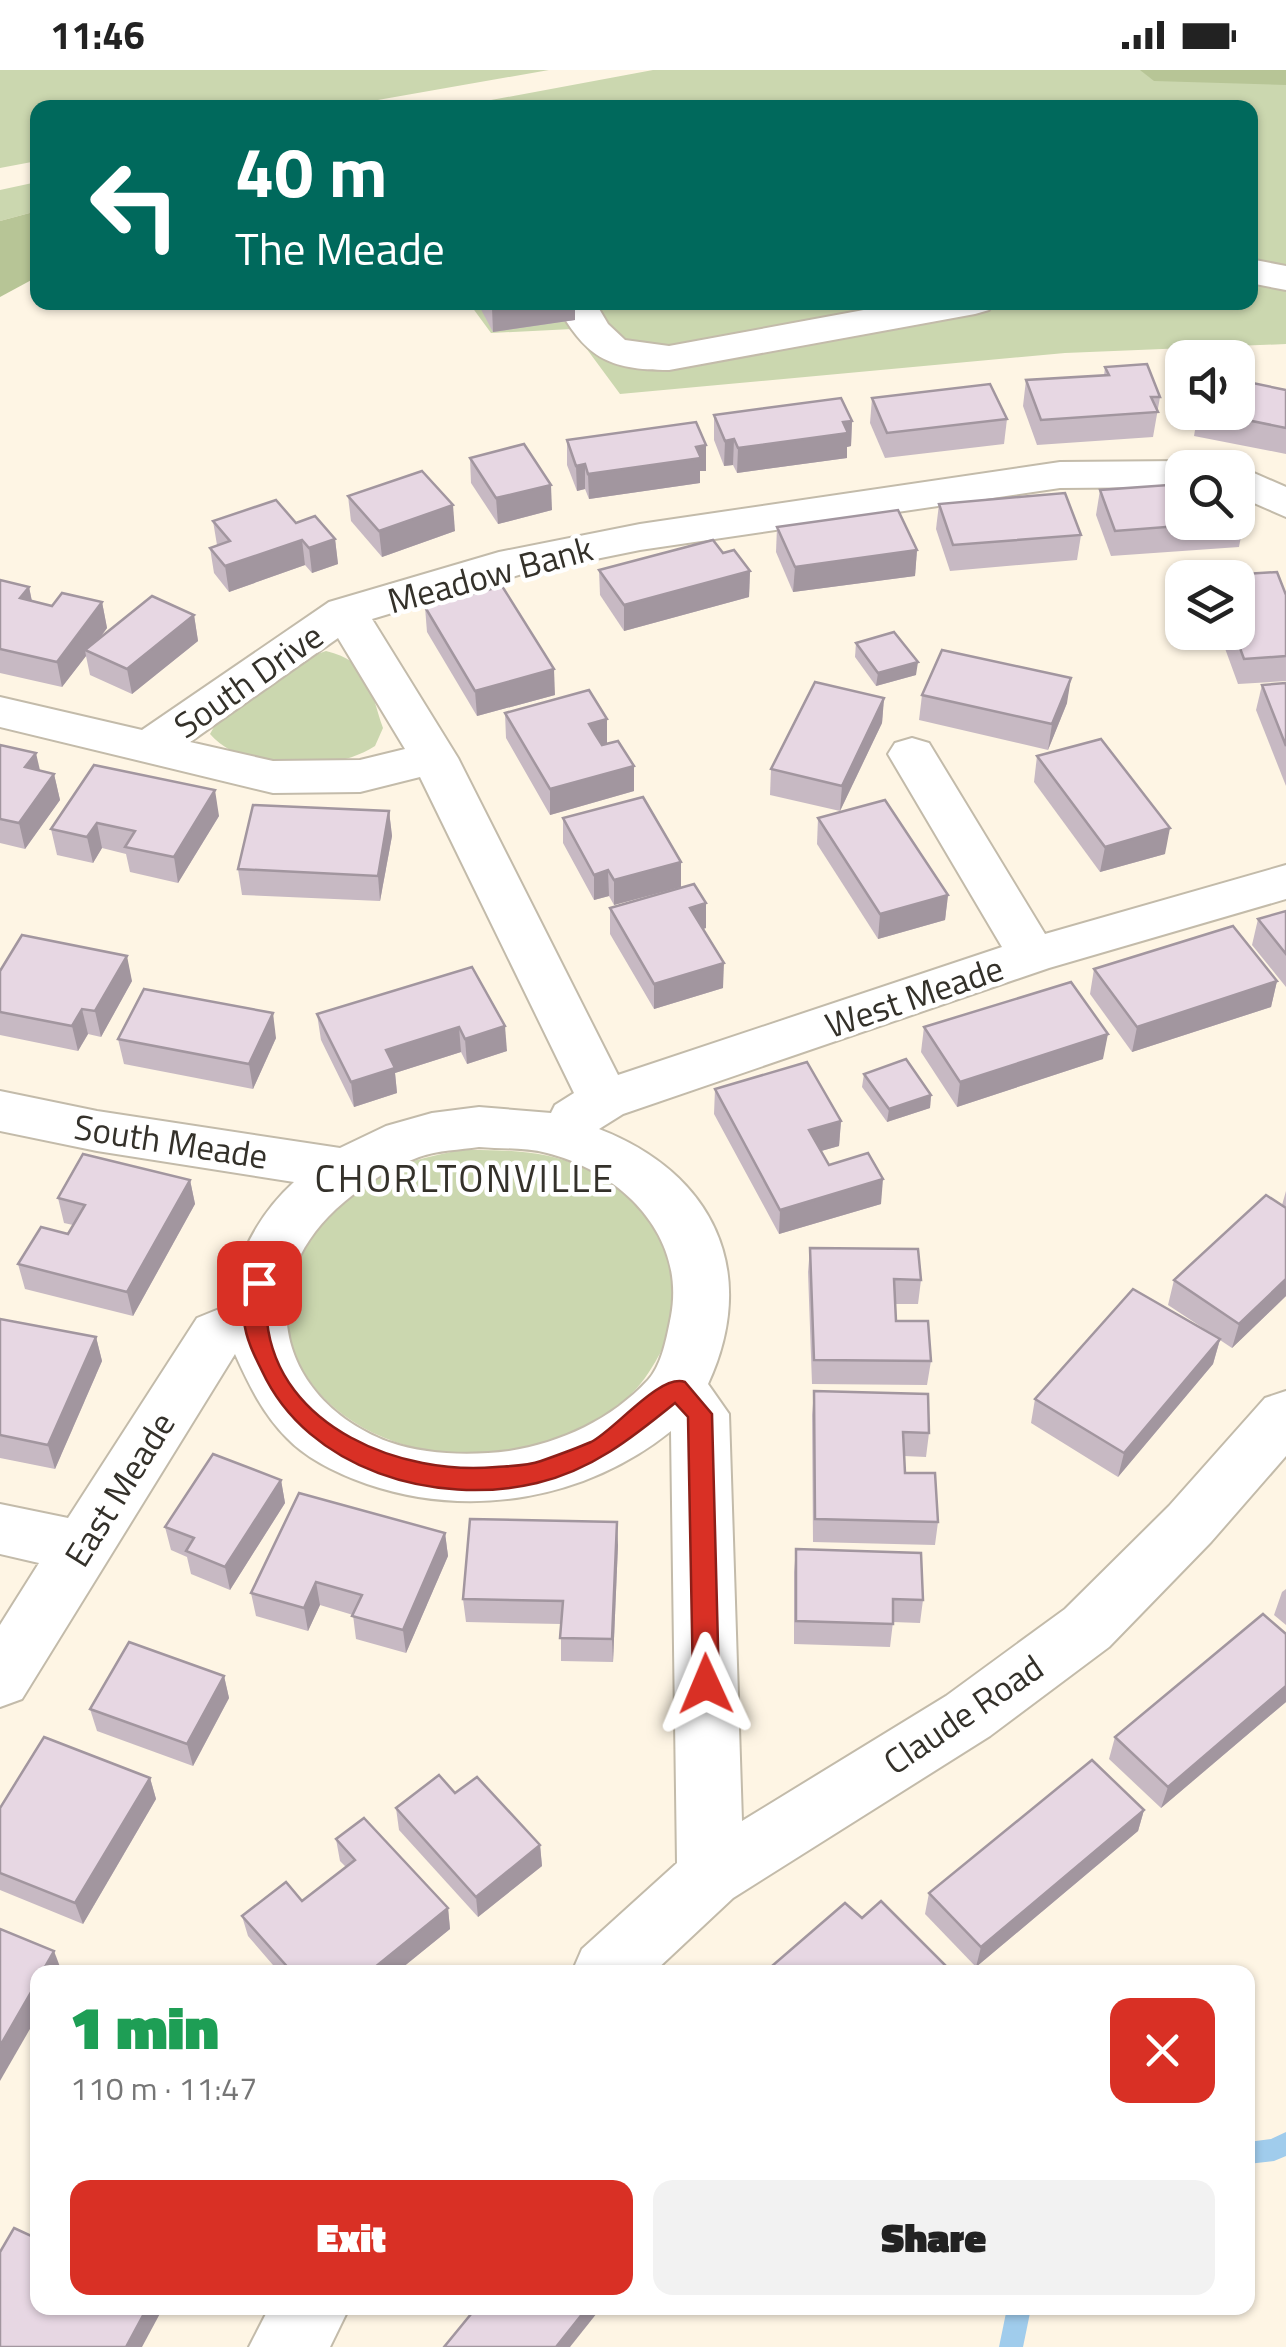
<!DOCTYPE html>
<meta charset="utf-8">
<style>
body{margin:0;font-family:"Titillium Web",sans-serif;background:#f2f2f2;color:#222;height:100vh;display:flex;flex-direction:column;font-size:38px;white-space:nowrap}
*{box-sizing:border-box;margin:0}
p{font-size:32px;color:#767676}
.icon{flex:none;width:55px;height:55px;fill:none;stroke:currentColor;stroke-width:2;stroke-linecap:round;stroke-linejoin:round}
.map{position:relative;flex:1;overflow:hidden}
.details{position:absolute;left:30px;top:1895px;width:1225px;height:350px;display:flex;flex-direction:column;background:#fff;border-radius:20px;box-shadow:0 2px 8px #0004}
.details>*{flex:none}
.hud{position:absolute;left:30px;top:30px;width:1228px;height:210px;border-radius:20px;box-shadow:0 2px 8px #0004;background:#00695c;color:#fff;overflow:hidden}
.fabs{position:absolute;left:1165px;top:270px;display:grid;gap:20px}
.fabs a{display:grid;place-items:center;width:90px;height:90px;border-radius:20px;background:#fff;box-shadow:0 2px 8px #0004;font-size:50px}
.pin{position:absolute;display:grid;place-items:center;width:85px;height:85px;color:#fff;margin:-42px;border-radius:20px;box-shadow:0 5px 15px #0006}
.me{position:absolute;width:110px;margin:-55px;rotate:359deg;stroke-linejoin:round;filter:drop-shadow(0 0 8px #0008)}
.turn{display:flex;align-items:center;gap:35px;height:210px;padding:0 40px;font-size:45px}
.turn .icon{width:130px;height:130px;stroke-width:2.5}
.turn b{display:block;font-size:70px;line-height:85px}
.round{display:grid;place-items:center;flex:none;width:105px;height:105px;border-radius:20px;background:#f2f2f2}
.summary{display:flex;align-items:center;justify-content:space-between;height:170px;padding:0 40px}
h1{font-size:60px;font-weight:800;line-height:75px;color:#1e9e55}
.cta{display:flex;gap:20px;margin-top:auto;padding:20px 40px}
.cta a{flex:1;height:115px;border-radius:20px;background:#d93025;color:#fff;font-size:40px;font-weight:800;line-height:115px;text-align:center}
.cta a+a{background:#f2f2f2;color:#222}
.status{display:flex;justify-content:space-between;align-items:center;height:70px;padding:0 50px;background:#fff;direction:ltr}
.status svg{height:28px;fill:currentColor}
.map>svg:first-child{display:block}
.green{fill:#cbd7af}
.forest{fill:#b7c596}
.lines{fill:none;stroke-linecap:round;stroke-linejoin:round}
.stream{fill:#a0ccec;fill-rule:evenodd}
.minor-casing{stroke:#c3bbaa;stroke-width:4}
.minor{fill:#fff;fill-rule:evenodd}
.wall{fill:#c7b9c3}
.shaded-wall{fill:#a2969f}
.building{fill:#e7d7e3;stroke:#a2969f;stroke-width:2.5}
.route{fill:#d93025;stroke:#8d1f18;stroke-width:2.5}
.labels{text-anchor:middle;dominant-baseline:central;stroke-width:9;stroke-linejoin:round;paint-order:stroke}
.street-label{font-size:35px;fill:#34312a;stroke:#fff}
.neighbourhood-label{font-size:38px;letter-spacing:2.5px;fill:#34312a;stroke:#fff}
</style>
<div class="status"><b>11:46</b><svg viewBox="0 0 49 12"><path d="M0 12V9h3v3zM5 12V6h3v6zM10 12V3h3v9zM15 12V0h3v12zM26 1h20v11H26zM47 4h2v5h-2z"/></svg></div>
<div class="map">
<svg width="1286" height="2277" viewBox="0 0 1286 2277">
<rect width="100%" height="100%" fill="#fef5e4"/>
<g class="green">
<path d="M0,0H549L338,37L38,38L37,91L0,98Z"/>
<path d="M653,0H1277L1286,6V274L1065,283L620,324L572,259L491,263L469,233L1250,232V38H448Z"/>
<path d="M37,112V141L0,151V120Z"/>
<path d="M326,581C371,592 369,618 383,658L375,676C331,704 247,705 210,664C226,632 292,593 326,581Z"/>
<path d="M458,1080C500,1080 544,1079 584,1098C667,1138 703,1223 649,1302C626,1337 592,1357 553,1371C475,1401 364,1383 312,1314C249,1230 315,1138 392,1099C412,1089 437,1086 458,1080Z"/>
</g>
<g class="forest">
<path d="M1140,0H1286V15L1154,11Z"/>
<path d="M37,141V207L0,227V151Z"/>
</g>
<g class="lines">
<g class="stream">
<path d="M1286,2062V2086L1274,2091L1248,2094V2072L1271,2069Z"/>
<path d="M1007,2238H1031L1023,2277H999Z"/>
</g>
<defs>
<g id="minor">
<path d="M1250,189L1286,196V220L1250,213Z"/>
<path d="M555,232H595L608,254L625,270L669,276L907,232H994L989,240L975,244L669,300C607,300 585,287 555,232Z"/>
<path d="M1182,391L1199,398H1182V417L1060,418L640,480L522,504L372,549L458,688L618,1005L1002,877L888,684L895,673L912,668L929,673L1045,864L1286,795V829L1049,898L623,1044L599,1059C713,1103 760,1201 708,1314L729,1344L742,1751L946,1626L1065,1539L1169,1436L1265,1328L1286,1321V1386L1211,1472L1109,1577L990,1666L733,1828L654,1902H572L582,1879L677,1793L671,1361C585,1430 470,1449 367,1414C339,1404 308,1390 287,1368C263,1344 249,1315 235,1284L22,1629L0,1637V1555L39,1493L0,1484V1434L68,1448L197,1248L229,1235C236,1188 258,1145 294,1112L97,1081L0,1061V1021L97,1041L340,1078L386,1056L432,1043L479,1037L551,1043L555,1035L574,1023L420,707L360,722L273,723L0,657V627L142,660L329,532L499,482L640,454L1060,392ZM338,568L405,679L360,690L273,691L190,672ZM479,1077C501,1079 525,1077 547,1083C622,1102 686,1166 671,1246C667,1266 662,1295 648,1310C612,1349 561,1373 509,1381C471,1386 426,1385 389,1372C281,1331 250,1219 336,1139C360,1117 389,1098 419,1087C438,1080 460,1080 479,1077Z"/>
<path d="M1238,396L1286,417V447L1238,426V398H1233Z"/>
<path d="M269,2238H349L330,2277H249Z"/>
</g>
</defs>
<use href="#minor" class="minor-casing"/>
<use href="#minor" class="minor"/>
</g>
<g class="wall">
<path d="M477,232H575V250L493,262Z"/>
<path d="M1105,297L1160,327L1153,367L1037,375L1023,336L1026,310L1104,306Z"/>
<path d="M1286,320V384L1194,366L1198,342H1238Z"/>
<path d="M872,328L1007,349L1004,374L885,388L870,353Z"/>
<path d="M714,345L852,351L851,376L847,377V388L737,403L733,395L724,396L714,370Z"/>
<path d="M567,370L706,375V401H700V413L589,429L585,419L577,421L567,395Z"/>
<path d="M470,388L552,440L498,454L471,413Z"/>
<path d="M1100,420L1244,451L1239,477L1111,486L1096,445Z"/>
<path d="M348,426L455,461L382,487L351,451Z"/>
<path d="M939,434L1081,465L1077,490L950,501L936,459Z"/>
<path d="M213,451L296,453L335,469L338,494L312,503L305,495L229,522L214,503L210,478L217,475Z"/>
<path d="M777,457L917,480L915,506L793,522L776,482Z"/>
<path d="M723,483L750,501L749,527L624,561L600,525L599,500Z"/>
<path d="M0,510L29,517L32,531L52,536L102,532L107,558L100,568L194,545L198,571L132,624L90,605L86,586L62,617L0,603Z"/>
<path d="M1286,525V611L1238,614L1219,562H1238Z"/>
<path d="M425,537L555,625L477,646L427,562Z"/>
<path d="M856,573L916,605L876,616L855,587Z"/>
<path d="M1286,613V716L1256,640L1262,615Z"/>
<path d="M922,625L1067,633L1048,680L919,650Z"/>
<path d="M884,628L882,653L840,741L770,725L771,699Z"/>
<path d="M505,643L607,649V674L634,721L550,745L506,668Z"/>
<path d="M0,675L40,701L54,704L60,730L25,779L0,773Z"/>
<path d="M1037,686L1165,784L1100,802L1034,712Z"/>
<path d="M94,695L219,746L178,813L130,802L126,784L102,778L93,793L57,785L51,759Z"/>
<path d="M389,741L392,766L380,831L242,825L238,799Z"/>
<path d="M563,748L681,817L614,835L609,826L594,830L563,773Z"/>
<path d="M818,748L948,825L945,850L878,869L817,774Z"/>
<path d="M706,833V858L703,859L723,918L654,939L610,864V838Z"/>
<path d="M1286,841V917L1252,875L1258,849Z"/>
<path d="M472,897L507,981L467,994L461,982L395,1003L397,1023L354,1037L321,970L317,944Z"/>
<path d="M1094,899L1277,911L1271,937L1132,982L1090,924Z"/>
<path d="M0,901L132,911L101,967L88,964L78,981L0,965Z"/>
<path d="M924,957L1103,989L957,1037L921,982Z"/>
<path d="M276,968L253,1019L124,994L118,969Z"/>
<path d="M864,1004L931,1025L930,1038L887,1052L862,1017Z"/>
<path d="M715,1019L841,1051L839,1076L821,1081L829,1095L881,1134L779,1164L714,1044Z"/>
<path d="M190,1110L195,1134L133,1246L25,1219L18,1194L68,1164L73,1155L64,1153L58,1128Z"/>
<path d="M1286,1121V1226L1232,1278L1220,1270L1213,1294L1118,1407L1031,1353L1035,1329L1218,1268L1168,1235L1174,1210L1282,1135Z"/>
<path d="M810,1178L921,1210L918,1234H895L896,1251L931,1291L927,1315L812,1314L808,1202Z"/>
<path d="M0,1249L96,1267L102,1291L55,1399L0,1388Z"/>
<path d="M814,1321L929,1363L926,1387L904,1386L905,1403L938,1452L935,1475L813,1472L812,1345Z"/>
<path d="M281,1410L285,1433L230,1520L191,1504L187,1487L171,1480L165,1457Z"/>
<path d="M445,1463L448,1486L406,1583L356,1569L353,1545L320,1535L308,1561L256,1546L251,1523Z"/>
<path d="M618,1475L613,1592L561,1591V1554L466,1552L463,1529Z"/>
<path d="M796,1479L923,1530L920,1553L893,1552L890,1577L794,1574V1502Z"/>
<path d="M1286,1519V1555L1274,1545L1282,1522Z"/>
<path d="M1286,1564V1632L1161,1738L1109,1689L1115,1667Z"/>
<path d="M224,1606L229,1628L193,1696L97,1661L90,1639Z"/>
<path d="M150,1708L156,1729L83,1854L0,1820V1738Z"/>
<path d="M455,1723L540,1775L542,1796L478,1847L399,1760L396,1738Z"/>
<path d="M1144,1740L1138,1761L976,1897L925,1844L929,1823Z"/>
<path d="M336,1769L448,1838L450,1859L397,1902H279L248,1866L242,1846L302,1831L346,1797L340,1791Z"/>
</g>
<g class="shaded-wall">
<path d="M524,232H575V250L493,262L492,238Z"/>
<path d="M852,351L851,376L847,377V388L737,403L738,378Z"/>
<path d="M734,369L733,395L724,396L725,371Z"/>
<path d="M706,375V401H700V413L589,429L588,404Z"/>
<path d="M585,394V419L577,421L576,396Z"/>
<path d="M551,415L552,440L498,454L496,428Z"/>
<path d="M453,435L455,461L382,487L379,461Z"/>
<path d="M335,469L338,494L312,503L309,478Z"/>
<path d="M302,470L305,495L229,522L225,496Z"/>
<path d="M917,480L915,506L793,522L795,497Z"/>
<path d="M750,501L749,527L624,561V535Z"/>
<path d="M29,517L34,542L20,528Z"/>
<path d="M102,532L107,558L89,582L85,580L86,586L62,617L57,592Z"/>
<path d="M194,545L198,571L132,624L127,599Z"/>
<path d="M918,592L916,605L876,616L878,603Z"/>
<path d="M554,599L555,625L477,646L475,621Z"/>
<path d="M1071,608L1067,633L1048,680L1052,654Z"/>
<path d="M884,628L882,653L840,741L842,716Z"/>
<path d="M607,649V675L590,680L589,654Z"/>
<path d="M36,683L42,709L25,697Z"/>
<path d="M634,696V721L550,745V719Z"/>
<path d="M54,704L60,730L25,779L19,753Z"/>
<path d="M215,720L219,746L178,813L174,787Z"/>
<path d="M389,741L392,766L380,831L378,806Z"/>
<path d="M97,753L102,778L93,793L87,767Z"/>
<path d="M1170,758L1165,784L1100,802L1105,777Z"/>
<path d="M681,792V817L614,835V810Z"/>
<path d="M608,800L609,826L594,830V805Z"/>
<path d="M948,825L945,850L878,869L880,844Z"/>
<path d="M706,833V858L689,863L690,838Z"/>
<path d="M127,886L132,911L101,967L95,941Z"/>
<path d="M724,893L723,918L654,939V914Z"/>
<path d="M1277,911L1271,937L1132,982L1137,957Z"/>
<path d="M82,939L88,964L78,981L72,956Z"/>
<path d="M273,943L276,968L253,1019L249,994Z"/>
<path d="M505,956L507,981L467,994L465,969Z"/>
<path d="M459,957L461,982L395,1003L397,1023L354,1037L351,1012L386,980Z"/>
<path d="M1108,964L1103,989L957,1037L960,1012Z"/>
<path d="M931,1025L930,1038L887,1052L889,1039Z"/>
<path d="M841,1051L839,1076L807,1085L809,1060Z"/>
<path d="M883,1109L881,1134L779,1164L780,1140Z"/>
<path d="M190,1110L195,1134L133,1246L127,1222Z"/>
<path d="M1286,1209V1226L1232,1278L1239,1254Z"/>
<path d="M96,1267L102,1291L55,1399L48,1375Z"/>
<path d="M1220,1269L1213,1294L1118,1407L1124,1383Z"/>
<path d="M281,1410L285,1433L230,1520L225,1497Z"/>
<path d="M617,1452L618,1475L613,1592L612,1569Z"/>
<path d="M445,1463L448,1486L406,1583L403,1560Z"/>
<path d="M316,1512L320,1535L308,1561L304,1538Z"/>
<path d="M224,1606L229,1628L193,1696L187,1674Z"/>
<path d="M1286,1616V1632L1161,1738L1168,1717Z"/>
<path d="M150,1708L156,1729L83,1854L75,1833Z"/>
<path d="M1144,1740L1138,1761L976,1897L981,1877Z"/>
<path d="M540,1775L542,1796L478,1847L476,1827Z"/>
<path d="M448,1838L450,1859L397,1902H369Z"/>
<path d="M54,1881L62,1902H42Z"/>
<path d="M38,1910V1945L0,2011V1976Z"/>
<path d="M147,2238H163L142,2277H126Z"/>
<path d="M587,2238H601L570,2277H556Z"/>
</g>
<g class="building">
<path d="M489,232H524L492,238Z"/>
<path d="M1147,294L1160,327H1151L1158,342L1041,350L1026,310L1109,305L1105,297Z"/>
<path d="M1238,310L1286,320V358L1208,342H1238Z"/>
<path d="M990,314L1007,349L887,363L872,328Z"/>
<path d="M841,328L852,351L843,352L848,363L738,378L734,369L725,371L714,345Z"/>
<path d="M696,352L706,375L696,377L701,388L588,404L585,394L576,396L567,370Z"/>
<path d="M524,374L551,415L496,428L470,388Z"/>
<path d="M422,401L453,435L379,461L348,426Z"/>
<path d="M1182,414V452H1230L1115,461L1100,420Z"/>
<path d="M1065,423L1081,465L953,475L939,434Z"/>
<path d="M276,430L296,453L315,446L335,469L309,478L302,470L225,496L210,478L230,471L213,451Z"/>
<path d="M1238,435L1244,451L1238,452Z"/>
<path d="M898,440L917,480L795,497L777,457Z"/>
<path d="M713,470L723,483L734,480L750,501L624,535L599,500Z"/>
<path d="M1277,502L1286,525V586L1244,589L1234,562H1238V508L1212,506Z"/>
<path d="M0,510L29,517L20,528L52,536L62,523L102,532L57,592L0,579Z"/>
<path d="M502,516L554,599L475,621L425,537Z"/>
<path d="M152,526L194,545L127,599L85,580Z"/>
<path d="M894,562L918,592L878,603L856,573Z"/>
<path d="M942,580L1071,608L1052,654L922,625Z"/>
<path d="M815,612L884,628L842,716L771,699Z"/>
<path d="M1286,613V676L1262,615Z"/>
<path d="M589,620L607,649L589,654L595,664L602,675L618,671L634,696L550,719L505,643Z"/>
<path d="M1101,669L1170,758L1105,777L1037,686Z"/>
<path d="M0,675L36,683L25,697L54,704L19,753L0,749Z"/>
<path d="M94,695L215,720L174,787L125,777L135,761L97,753L87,767L51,759Z"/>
<path d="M643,727L681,792L614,810L608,800L594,805L563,748Z"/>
<path d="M885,730L948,825L880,844L818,748Z"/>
<path d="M253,735L389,741L378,806L238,799Z"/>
<path d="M694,814L706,833L690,838L724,893L654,914L610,838Z"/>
<path d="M1286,841V884L1258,849Z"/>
<path d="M1233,856L1277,911L1137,957L1094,899Z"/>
<path d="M22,865L127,886L95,941L82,939L72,956L0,942V901Z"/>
<path d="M472,897L505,956L465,969L459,957L386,980L395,998L351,1012L317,944Z"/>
<path d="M1071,912L1108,964L960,1012L924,957Z"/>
<path d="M144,919L273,943L249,994L118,969Z"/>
<path d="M906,989L931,1025L889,1039L864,1004Z"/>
<path d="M807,992L841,1051L809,1060L829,1095L868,1083L883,1109L780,1140L715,1019Z"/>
<path d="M83,1084L190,1110L127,1222L18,1194L41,1157L68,1164L85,1135L58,1128Z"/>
<path d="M1266,1125L1286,1138V1209L1239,1254L1174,1210Z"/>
<path d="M810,1178L918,1179L921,1210L894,1209L896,1251H928L931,1291L814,1290Z"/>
<path d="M1133,1219L1220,1269L1124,1383L1035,1329Z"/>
<path d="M0,1249L96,1267L48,1375L0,1365Z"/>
<path d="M814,1321L928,1324L929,1363L903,1362L905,1403H935L938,1452L815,1449Z"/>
<path d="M213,1384L281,1410L225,1497L186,1481L194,1468L165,1457Z"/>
<path d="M299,1423L445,1463L403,1560L352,1546L362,1525L316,1512L304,1538L251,1523Z"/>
<path d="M470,1449L617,1452L612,1569L560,1568L563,1531L463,1529Z"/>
<path d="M796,1479L921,1483L923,1530L893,1529V1554L796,1551Z"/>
<path d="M1263,1544L1286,1564V1616L1168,1717L1115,1667Z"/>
<path d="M129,1572L224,1606L187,1674L90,1639Z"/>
<path d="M44,1667L150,1708L75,1833L0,1803V1738Z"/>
<path d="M1092,1690L1144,1740L981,1877L929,1823Z"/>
<path d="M439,1705L455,1723L477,1707L540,1775L476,1827L396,1738Z"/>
<path d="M364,1748L448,1838L369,1902H292L242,1846L286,1812L302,1831L355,1790L336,1769Z"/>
<path d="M881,1831L952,1902H765L845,1833L862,1848Z"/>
<path d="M0,1859L54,1881L42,1902H38V1910L0,1976Z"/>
<path d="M14,2158L38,2169V2238H147L126,2277H0V2182Z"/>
<path d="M476,2238H587L556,2277H444Z"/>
</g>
<path class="route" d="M259,1204L271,1213C270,1225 266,1239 267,1251C278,1358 403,1406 496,1397C510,1396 527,1396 541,1391C558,1385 575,1379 591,1372C615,1360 660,1303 685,1312L712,1344L719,1614L715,1622L706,1625L697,1622L693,1614L688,1347L675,1333C632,1368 592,1400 537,1413C435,1437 308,1400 262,1301C254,1285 246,1269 244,1251C243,1239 246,1225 248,1213Z"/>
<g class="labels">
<g class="street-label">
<text transform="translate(490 504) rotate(-15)">Meadow Bank</text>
<text transform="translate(248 610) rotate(-35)">South Drive</text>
<text transform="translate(914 926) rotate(-19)">West Meade</text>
<text transform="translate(171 1071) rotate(9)">South Meade</text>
<text transform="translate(119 1419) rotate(-58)">East Meade</text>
<text transform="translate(963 1644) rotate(-34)">Claude Road</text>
</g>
<g class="neighbourhood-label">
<text x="465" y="1108">CHORLTONVILLE</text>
</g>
</g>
</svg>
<div class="fabs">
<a><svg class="icon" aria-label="sound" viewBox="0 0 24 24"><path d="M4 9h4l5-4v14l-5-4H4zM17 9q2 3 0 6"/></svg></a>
<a><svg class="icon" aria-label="search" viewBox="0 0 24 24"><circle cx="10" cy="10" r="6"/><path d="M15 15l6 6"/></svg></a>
<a><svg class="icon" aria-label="layers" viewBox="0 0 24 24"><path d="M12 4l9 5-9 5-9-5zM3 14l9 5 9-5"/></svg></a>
</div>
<div class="pin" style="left:259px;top:1213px;background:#d93025"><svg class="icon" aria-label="arrive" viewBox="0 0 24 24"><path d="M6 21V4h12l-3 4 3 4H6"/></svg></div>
<svg class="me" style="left:706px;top:1614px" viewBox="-20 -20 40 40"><path d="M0-17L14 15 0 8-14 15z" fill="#d93025" stroke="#fff" stroke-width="4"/></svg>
<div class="hud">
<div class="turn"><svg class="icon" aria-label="left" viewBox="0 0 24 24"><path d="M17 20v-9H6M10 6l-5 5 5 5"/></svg><div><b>40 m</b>The Meade</div></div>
</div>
<section class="details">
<div class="summary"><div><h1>1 min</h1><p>110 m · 11:47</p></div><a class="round" style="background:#d93025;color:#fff"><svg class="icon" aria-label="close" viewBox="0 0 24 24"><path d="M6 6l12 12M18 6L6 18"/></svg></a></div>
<div class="cta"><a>Exit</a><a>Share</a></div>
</section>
</div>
